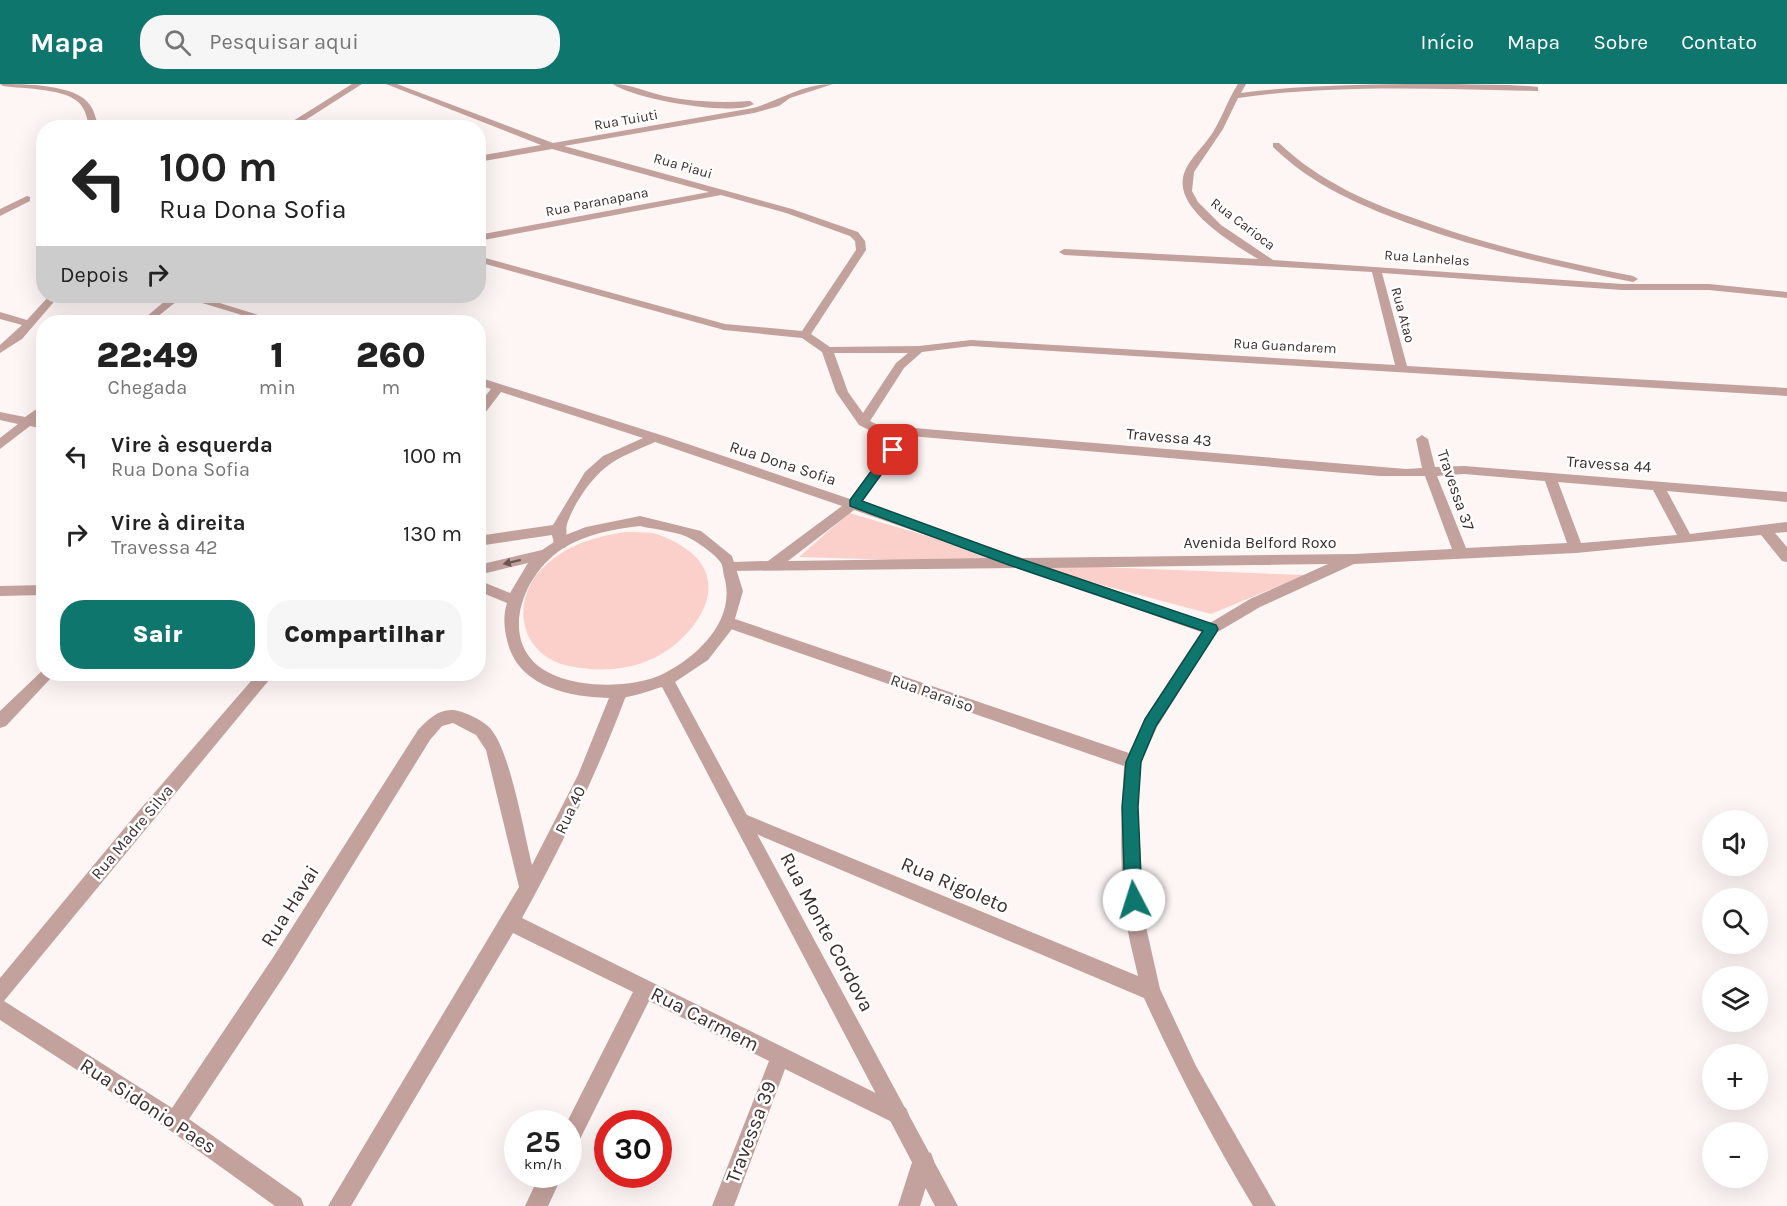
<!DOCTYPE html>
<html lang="pt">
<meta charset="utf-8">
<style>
body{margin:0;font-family:Karla,sans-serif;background:#f6f6f6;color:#222;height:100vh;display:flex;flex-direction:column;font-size:22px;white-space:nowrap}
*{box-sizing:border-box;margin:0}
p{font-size:20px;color:#767676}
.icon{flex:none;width:33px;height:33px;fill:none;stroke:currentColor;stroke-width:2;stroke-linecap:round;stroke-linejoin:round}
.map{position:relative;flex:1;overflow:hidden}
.drawer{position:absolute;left:36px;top:231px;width:450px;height:366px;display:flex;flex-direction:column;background:#fff;border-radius:24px;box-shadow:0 6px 24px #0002}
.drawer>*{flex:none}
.top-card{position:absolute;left:36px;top:36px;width:450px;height:183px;border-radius:24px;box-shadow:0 6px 24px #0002;background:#fff;color:#222;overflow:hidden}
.fabs{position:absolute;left:1702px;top:726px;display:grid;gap:12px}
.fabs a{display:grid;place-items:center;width:66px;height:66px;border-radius:50%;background:#fff;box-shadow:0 6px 24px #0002;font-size:30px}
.speed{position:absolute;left:504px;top:1026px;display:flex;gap:12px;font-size:30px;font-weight:700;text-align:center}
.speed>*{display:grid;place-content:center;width:78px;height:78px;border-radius:50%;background:#fff;box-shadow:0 6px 24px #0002;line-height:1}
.speed small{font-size:15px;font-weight:400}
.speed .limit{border:9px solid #d22;background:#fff;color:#111}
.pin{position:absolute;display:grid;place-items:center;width:51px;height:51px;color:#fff;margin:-26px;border-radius:12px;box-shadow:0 3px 9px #0006}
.me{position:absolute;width:66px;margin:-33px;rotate:355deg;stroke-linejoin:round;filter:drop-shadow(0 0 4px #0008)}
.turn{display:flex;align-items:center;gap:21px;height:126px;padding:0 24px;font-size:27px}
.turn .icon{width:78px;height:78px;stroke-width:2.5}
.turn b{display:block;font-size:42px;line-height:51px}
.then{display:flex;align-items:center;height:57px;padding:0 24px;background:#0003;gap:12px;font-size:22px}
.eta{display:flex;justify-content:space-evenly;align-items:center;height:102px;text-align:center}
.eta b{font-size:36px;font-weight:800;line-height:42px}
.action{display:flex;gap:12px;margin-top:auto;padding:12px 24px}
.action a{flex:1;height:69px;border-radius:24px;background:#0f766e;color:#fff;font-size:24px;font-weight:800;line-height:69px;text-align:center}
.action a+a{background:#f6f6f6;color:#222}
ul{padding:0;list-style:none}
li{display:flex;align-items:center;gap:18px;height:78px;padding:0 24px}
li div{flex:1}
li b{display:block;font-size:22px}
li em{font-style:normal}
header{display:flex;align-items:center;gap:36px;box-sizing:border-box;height:84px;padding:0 30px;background:#0f766e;color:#fff}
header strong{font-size:28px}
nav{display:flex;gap:33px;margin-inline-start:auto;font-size:21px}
.search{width:420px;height:54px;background:#f6f6f6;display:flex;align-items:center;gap:15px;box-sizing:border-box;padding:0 21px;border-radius:24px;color:#767676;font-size:22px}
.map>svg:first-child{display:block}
.green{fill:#fcd0ca}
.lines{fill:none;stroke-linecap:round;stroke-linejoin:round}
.minor{fill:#c3a19c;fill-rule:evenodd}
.tertiary{fill:#c3a19c;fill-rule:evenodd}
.oneway{fill:#6c5754}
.route{fill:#0f766e;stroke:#0a4d48;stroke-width:1.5}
.labels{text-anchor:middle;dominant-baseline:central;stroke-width:5;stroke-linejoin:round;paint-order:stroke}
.far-street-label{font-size:14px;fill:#3d2f2e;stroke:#fff}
.street-label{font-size:16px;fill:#3d2f2e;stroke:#fff}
.near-street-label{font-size:20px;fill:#3d2f2e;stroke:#fff}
</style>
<header>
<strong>Mapa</strong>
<div class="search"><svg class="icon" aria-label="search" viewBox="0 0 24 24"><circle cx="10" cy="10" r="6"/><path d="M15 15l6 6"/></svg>Pesquisar aqui</div>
<nav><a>Início</a><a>Mapa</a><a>Sobre</a><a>Contato</a></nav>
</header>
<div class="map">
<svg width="1787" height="1122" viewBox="0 0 1787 1122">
<rect width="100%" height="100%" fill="#fdf6f5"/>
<g class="green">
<path d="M849,429L1023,480L1305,491L1211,530L1023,480L799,473Z"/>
<path d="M625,448C634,448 643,448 652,449C666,452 678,459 689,467C734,502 692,556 654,574C627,587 597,588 569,582C518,571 509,514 546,481C569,460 595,453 625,448Z"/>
</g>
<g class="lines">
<g class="minor">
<path d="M0,0C24,0 76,0 90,21C95,28 96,36 99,44H90C87,36 86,27 81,21C69,4 23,5 3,2Z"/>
<path d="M352,0H362L293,44H282Z"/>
<path d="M386,0H397L553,59L753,24C781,16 802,0 833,0L790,14L779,22L754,29L564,62L792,125L858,148L865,157L866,166L811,250L830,263L919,262L971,256L1395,281L1372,188L1064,171L1059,168L1064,165L1258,175C1234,160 1177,127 1183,94C1186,77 1204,63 1213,48C1223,32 1228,15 1238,0H1246L1241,9C1308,0 1386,0 1455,0C1482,1 1512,0 1538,3V7H1535C1437,5 1334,0 1238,14L1223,45L1194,88L1192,107L1198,118L1221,141L1273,176L1622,200H1709L1787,208V214L1709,206H1622L1382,189L1407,282L1787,304V312L971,262L922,268L904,284L870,337L878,341L1406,385L1422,384L1416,355L1422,351L1428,355L1435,383L1464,382L1787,408V418L1667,407L1690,450L1787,438V448L1775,449L1787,463V478L1782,477L1761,451L1576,469L1354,480L1260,523L1216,549L1157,643L1141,678L1138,723L1144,834L1160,905L1196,982L1276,1122H1253C1212,1054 1177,986 1144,914L735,741L732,736L735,731L741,728L747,731L1138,892C1134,873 1128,853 1126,834C1119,784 1121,732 1124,682L725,543L723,539L725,535H735L1129,669L1145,634L1201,548L1020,484L727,487L725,483L732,478L768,477L842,422L655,358C642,364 626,370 613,378C594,390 576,416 568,437C564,446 569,455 565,464H555L552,451L478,462V452L553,441L585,388L603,372L643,354L501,308L482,333L478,334V321L491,305L478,301V293L667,353L850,415L897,351L875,349L859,341L836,308L822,268L802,254L724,246L478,178V172L725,240L802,247L856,166L855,157L850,152L786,129L721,111L478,157V151L709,108L552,65L478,78V72L541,61ZM834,269H908L896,279L863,329L848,308ZM910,352L1380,392H1425L1452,465L1354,470L1022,474L861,419ZM1464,390L1545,397L1567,459L1466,464L1437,392ZM1558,398L1653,406L1677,451L1581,459ZM854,426L992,474L788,477ZM1328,480L1250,515L1210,539L1050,484Z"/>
<path d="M613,0C630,0 647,8 664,12C692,18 721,19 750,17L754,20C734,33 633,15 613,0Z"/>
<path d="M1273,59H1279C1320,98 1369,119 1422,137C1494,163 1558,177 1633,192L1638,195L1633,198C1559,183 1487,167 1416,142C1363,123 1313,102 1273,63Z"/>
<path d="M27,112L30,113V117L0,132V125Z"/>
<path d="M49,212H59L22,255L0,269V261L22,241L0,235V228L27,236Z"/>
<path d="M171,212H197L281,238H265L182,213L151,238H140Z"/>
<path d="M44,320V331L38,336L44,337V345L30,342L0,365V354L18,340L0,336V328L25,333Z"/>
<path d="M44,585V590H53L51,594L6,642L0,644V627Z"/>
<path d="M257,590H274L4,917L172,1024L272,875L418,646C430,633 443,621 462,628C472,632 482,636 490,644C510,666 524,748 532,781L578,691L611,609L613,604L619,603L625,604L627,609C598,687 562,762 522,834L906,1024L909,1031L906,1038L899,1041L892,1038L785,985L734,1122H712L769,977L649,917L575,1065L568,1068V1040H566L633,908L513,849L351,1122H328L519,803L486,666L476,651L453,639L442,642L430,656L286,889L189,1035L301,1114L304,1122H275L168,1045L0,936V894L137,729Z"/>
<path d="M923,1066L931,1069L934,1077L920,1122H898L915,1069Z"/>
<path d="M540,1090H563L548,1122H525Z"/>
</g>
<g class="tertiary">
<path d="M640,432L701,447L732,472L743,507L732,545L708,576L675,598L958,1122H935L662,603C648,607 631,614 617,614C574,614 518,605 507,556C504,544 503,531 507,519L478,507V496L510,509L528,479L478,491V481L542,466L563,452L586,443ZM640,442C656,446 679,447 693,456C700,460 716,471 721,479C723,482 723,488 724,492C737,535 699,572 663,590C634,604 585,604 556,592C495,568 518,494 562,465C586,450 613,445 640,442Z"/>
<path d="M44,501V511L0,512V502Z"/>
</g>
</g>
<defs><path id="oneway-solid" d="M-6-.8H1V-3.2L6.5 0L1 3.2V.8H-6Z" transform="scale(1.5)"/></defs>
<use class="oneway" href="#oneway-solid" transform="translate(512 478) rotate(166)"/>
<path class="route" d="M893,362L899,366L862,417L1018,474L1216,541L1218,545L1216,549L1156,642L1141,678L1138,723L1142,816L1140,821L1134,824L1128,821L1125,816L1122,723L1126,678L1145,635L1203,547L1009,481L850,422V416L889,363Z"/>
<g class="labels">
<g class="far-street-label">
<text transform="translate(626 36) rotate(-10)">Rua Tuiuti</text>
<text transform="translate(683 82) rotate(16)">Rua Piaui</text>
<text transform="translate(597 118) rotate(-11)">Rua Paranapana</text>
<text transform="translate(1243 140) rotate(37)">Rua Carioca</text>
<text transform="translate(1427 174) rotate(4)">Rua Lanhelas</text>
<text transform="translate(1403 231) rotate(75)">Rua Atao</text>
<text transform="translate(1285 262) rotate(3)">Rua Guandarem</text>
</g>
<g class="street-label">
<text transform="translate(1169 353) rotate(5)">Travessa 43</text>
<text transform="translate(783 379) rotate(18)">Rua Dona Sofia</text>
<text transform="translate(1609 380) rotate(4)">Travessa 44</text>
<text transform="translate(1456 406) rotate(71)">Travessa 37</text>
<text x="1260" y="458">Avenida Belford Roxo</text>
<text transform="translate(932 609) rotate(19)">Rua Paraiso</text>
<text transform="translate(570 726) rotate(-65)">Rua 40</text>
<text transform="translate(132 748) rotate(-50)">Rua Madre Silva</text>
</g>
<g class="near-street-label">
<text transform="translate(955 801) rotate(23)">Rua Rigoleto</text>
<text transform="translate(290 822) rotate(-58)">Rua Havai</text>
<text transform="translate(827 848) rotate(62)">Rua Monte Cordova</text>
<text transform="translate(705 935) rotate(27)">Rua Carmem</text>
<text transform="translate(148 1022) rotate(33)">Rua Sidonio Paes</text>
<text transform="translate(751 1048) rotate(-69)">Travessa 39</text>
</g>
</g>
</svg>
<div class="fabs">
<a><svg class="icon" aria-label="sound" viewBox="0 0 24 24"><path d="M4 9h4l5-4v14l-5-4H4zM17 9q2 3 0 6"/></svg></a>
<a><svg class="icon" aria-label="search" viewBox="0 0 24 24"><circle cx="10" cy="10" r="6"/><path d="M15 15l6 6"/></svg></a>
<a><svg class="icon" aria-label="layers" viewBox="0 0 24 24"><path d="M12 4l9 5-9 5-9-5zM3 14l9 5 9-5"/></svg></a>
<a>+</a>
<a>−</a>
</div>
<div class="speed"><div>25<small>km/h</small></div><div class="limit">30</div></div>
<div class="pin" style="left:893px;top:366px;background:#d93025"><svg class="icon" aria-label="arrive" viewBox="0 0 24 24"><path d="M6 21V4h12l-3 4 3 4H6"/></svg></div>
<svg class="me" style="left:1134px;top:816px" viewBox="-20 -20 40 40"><circle r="19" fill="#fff"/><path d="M0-13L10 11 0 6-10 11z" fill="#0f766e"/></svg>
<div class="top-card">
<div class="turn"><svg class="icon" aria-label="left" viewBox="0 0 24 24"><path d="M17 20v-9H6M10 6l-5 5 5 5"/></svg><div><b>100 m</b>Rua Dona Sofia</div></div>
<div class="then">Depois<svg class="icon" aria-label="right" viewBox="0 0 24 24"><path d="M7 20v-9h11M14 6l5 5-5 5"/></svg></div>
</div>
<section class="drawer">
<div class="eta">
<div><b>22:49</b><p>Chegada</p></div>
<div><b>1</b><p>min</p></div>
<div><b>260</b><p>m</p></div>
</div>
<ul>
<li><svg class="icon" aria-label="left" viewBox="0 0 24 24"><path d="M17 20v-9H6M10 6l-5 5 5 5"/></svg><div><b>Vire à esquerda</b><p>Rua Dona Sofia</p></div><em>100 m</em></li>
<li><svg class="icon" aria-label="right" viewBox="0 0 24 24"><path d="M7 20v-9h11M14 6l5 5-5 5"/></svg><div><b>Vire à direita</b><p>Travessa 42</p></div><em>130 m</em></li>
</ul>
<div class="action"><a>Sair</a><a>Compartilhar</a></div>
</section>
</div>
